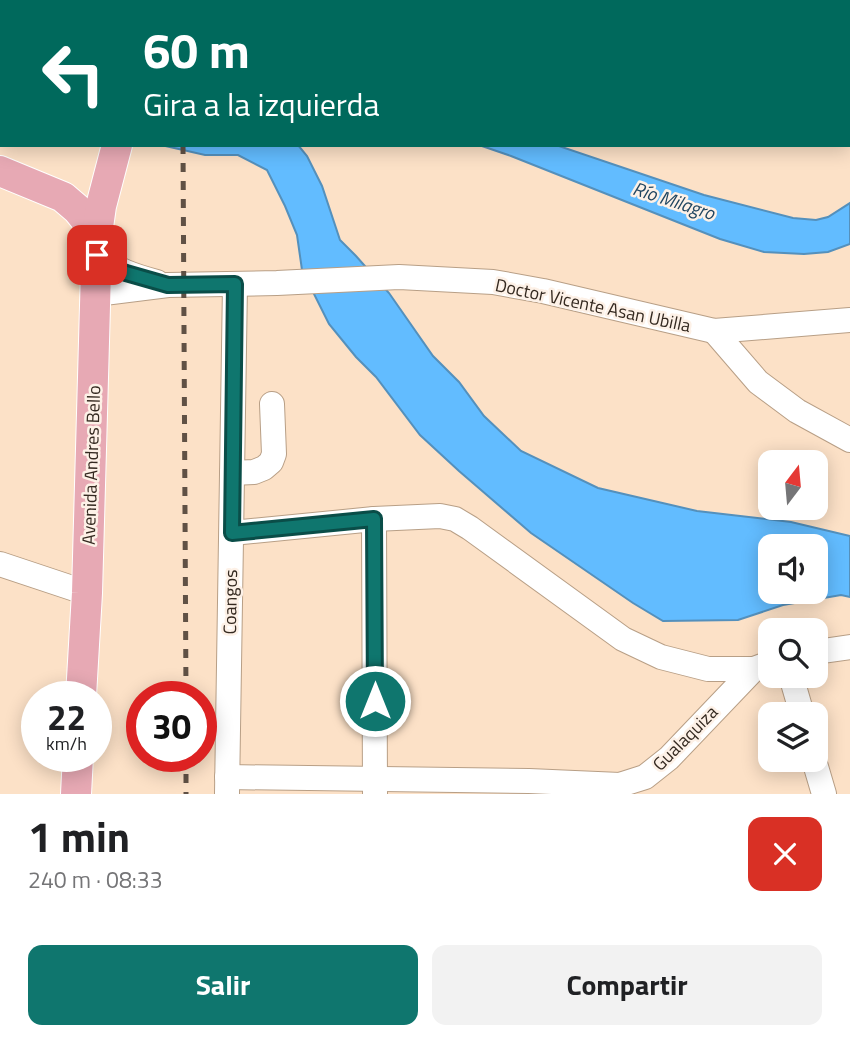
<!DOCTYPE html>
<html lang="es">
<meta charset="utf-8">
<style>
body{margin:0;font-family:"Titillium Web",sans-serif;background:#f2f2f2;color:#202124;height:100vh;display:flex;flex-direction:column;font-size:26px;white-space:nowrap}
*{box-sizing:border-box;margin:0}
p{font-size:23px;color:#757577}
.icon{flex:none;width:38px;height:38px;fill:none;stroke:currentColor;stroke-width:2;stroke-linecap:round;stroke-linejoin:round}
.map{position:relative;height:794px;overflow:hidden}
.details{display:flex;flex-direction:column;background:#fff;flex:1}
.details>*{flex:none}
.banner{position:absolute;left:0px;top:0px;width:850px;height:147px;box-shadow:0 4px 18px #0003;background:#00695c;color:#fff;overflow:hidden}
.needle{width:46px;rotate:16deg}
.fabs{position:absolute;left:758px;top:450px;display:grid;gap:14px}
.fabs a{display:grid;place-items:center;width:70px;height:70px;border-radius:14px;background:#fff;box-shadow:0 4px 18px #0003;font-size:35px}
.speed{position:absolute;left:21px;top:681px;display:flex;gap:14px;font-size:35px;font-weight:700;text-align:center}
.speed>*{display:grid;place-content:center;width:91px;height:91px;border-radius:50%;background:#fff;box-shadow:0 4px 18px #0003;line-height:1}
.speed small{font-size:18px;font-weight:400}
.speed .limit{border:10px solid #d22;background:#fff;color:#111}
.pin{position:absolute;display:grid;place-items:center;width:60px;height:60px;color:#fff;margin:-30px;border-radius:14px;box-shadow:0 4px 10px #0006}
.me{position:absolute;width:77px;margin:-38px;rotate:0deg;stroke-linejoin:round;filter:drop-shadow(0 0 5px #0008)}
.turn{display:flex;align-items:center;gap:24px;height:147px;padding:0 28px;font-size:32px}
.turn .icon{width:91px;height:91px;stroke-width:2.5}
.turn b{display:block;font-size:49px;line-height:60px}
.round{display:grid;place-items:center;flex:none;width:74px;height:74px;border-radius:14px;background:#f2f2f2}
.head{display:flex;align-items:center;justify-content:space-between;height:119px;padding:0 28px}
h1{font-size:42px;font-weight:700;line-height:52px}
.primary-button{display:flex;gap:14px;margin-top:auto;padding:14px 28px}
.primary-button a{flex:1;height:80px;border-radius:14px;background:#0f766e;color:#fff;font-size:28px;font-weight:700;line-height:80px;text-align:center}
.primary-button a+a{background:#f2f2f2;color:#202124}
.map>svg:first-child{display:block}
.water{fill:#62bcff;stroke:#5490bc;stroke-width:2;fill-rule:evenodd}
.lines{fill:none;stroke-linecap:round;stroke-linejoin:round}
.minor-casing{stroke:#b89f86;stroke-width:26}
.major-casing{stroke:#fff;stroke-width:32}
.minor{stroke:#fff;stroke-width:24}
.major{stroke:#e7a9b4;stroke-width:30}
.rail{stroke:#605145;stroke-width:5;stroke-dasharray:9 9;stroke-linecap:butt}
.route-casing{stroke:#0a4d48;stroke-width:18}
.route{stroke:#0f766e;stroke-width:12}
.labels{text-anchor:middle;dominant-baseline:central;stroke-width:5;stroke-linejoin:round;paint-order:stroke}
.street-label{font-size:18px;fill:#342920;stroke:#fdf1e7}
.water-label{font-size:19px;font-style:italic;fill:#214661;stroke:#fdf1e7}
</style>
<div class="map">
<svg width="850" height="794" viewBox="0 0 850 794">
<rect width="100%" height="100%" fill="#fce1c7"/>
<g class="water">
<path d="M161,145H298L307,156L322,186L340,240L356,256L389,293L433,356L459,382L484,416L521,451L598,488L697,511L791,522L850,536V597L841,595L783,605L738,620L663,621L633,603L531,533L459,471L420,435L376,377L356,357L329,324L302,270L297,235L285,206L267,170L238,155H205ZM770,546H816V592H770Z"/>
<path d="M479,145H556L704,195L793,218L816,220L828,217L850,203V244L828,252L804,254L764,252L720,239L511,156Z"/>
</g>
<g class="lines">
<defs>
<g id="minor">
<path d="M61,0L66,2"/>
<path d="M195,0V2"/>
<path d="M432,0V2"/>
<path d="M708,0V2"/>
<path d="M849,25L850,24"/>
<path d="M97,255C116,270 134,276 157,282"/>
<path d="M96,294L168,285L277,283L399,277L493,282L543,291L714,331L850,320"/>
<path d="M714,331L758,382L797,411L850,440"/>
<path d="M232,473L254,472L264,468L271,462L274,454L272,404"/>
<path d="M374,519L375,793"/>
<path d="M232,533L374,519L440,516L455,519L470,528L623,639L661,657L708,669H754L770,663"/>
<path d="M0,564L87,593"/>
<path d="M816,652L850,647"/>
<path d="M791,676L802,714"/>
<path d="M814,760L824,794"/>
<path d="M227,777L529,781L620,785L645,777L669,758L754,669"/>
<path d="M227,793L235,284"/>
</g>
<g id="major">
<path d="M157,2L158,0"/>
<path d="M0,171L63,197L77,209L97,234"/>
<path d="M81,696L87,593L97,234L101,206L117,145"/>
<path d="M76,794L78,756"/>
</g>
</defs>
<use href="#minor" class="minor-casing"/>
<use href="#major" class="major-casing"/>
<use href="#minor" class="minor"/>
<use href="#major" class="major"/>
<g class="rail">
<path d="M183,2V0"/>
<path d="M183,145L186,696"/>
<path d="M186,756V794"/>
</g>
</g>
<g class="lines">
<defs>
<path id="route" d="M97,255L110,266L126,273L168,285L235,284L232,533L374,519L375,701"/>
</defs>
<use href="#route" class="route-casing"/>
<use href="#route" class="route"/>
</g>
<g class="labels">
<g class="street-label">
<text transform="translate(593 305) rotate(12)">Doctor Vicente Asan Ubilla</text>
<text transform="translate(91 465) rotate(-88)">Avenida Andres Bello</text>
<text transform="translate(230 602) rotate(-89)">Coangos</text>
<text transform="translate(685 738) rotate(-45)">Gualaquiza</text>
</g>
<g class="water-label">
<text transform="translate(674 200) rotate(18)">Río Milagro</text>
</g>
</g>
</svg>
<div class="fabs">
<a><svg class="needle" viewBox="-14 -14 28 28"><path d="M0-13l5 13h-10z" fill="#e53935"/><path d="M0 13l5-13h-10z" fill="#757577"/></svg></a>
<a><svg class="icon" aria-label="sound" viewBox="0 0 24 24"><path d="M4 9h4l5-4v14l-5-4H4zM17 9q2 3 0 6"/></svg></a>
<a><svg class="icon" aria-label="search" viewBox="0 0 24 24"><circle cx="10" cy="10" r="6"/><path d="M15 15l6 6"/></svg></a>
<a><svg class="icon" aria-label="layers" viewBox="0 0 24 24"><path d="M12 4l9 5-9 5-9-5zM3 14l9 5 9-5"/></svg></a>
</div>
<div class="speed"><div>22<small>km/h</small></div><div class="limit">30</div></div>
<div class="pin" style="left:97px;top:255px;background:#d93025"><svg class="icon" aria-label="arrive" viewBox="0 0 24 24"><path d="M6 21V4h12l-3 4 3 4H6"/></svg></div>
<svg class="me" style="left:375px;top:701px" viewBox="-20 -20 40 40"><circle r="17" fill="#0f766e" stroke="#fff" stroke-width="3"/><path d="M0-11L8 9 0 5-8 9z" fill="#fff"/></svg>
<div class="banner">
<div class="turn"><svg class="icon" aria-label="left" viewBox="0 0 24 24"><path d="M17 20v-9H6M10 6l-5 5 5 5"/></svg><div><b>60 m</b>Gira a la izquierda</div></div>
</div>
</div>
<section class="details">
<div class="head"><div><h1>1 min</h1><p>240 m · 08:33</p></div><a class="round" style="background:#d93025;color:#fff"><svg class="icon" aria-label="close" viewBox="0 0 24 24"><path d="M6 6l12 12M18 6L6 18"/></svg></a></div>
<div class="primary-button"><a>Salir</a><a>Compartir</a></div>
</section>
